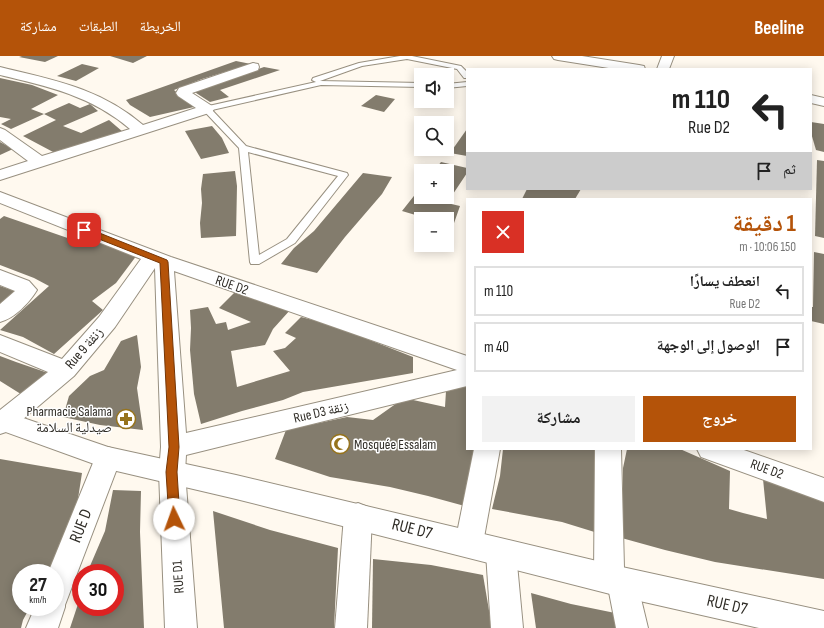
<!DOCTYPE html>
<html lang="ar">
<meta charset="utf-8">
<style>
body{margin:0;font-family:"Sofia Sans Condensed","Noto Naskh Arabic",sans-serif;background:#f2f2f2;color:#222;direction:rtl;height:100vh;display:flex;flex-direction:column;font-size:15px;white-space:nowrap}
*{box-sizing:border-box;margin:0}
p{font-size:13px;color:#767676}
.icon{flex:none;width:22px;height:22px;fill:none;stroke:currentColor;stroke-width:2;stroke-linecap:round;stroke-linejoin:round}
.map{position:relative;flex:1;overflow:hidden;direction:ltr}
.drawer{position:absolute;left:466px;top:142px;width:346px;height:252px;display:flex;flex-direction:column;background:#fff;border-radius:0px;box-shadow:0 2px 10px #0003;direction:rtl}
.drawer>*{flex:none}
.banner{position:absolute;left:466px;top:12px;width:346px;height:122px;border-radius:0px;box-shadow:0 2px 10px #0003;direction:rtl;background:#fff;color:#222;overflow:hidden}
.buttons{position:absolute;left:414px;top:12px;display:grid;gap:8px}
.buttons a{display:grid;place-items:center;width:40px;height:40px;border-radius:0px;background:#fff;box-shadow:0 2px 10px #0003;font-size:20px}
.speed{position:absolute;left:12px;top:508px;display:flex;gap:8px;font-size:20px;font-weight:700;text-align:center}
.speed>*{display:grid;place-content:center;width:52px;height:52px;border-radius:50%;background:#fff;box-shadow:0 2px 10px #0003;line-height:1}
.speed small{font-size:10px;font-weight:400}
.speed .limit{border:6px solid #d22;background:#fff;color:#111}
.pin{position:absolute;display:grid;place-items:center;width:34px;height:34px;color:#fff;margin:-17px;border-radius:8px;box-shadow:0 2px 6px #0006}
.me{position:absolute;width:44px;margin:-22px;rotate:357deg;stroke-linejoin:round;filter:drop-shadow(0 0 3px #0008)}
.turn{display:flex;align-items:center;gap:14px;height:84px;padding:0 16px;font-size:18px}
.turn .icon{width:52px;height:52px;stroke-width:2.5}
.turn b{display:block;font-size:28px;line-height:34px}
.then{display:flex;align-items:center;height:38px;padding:0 16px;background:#0003;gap:8px;font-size:15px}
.round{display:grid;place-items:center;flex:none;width:42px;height:42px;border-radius:0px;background:#f2f2f2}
.head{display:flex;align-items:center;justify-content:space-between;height:68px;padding:0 16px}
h1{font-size:24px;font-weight:700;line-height:30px;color:#b45309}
.action{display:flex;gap:8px;margin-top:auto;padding:8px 16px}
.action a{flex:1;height:46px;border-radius:0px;background:#b45309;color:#fff;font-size:16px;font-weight:700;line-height:46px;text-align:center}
.action a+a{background:#f2f2f2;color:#222}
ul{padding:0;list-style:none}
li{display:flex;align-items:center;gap:12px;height:50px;margin:0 8px 6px;padding:0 8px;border:2px solid #e0e0e0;border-radius:0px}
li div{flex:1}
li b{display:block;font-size:15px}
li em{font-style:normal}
header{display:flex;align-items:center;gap:24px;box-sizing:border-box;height:56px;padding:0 20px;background:#b45309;color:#fff}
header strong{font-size:19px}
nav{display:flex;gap:22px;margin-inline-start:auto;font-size:14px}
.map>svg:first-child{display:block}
.building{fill:#837c6d}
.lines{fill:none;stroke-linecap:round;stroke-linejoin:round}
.lane-casing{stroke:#989080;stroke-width:2}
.street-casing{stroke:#989080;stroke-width:2}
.secondary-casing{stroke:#989080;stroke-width:2}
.lane{fill:#fff;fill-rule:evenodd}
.street{fill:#fff;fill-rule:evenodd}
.secondary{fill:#fff;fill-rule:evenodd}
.route{fill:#b45309;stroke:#753606}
.labels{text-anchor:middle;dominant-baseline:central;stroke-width:3;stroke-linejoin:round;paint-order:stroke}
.street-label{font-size:14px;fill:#2f2c26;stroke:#fff}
.poi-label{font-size:14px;fill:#2f2c26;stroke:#fff;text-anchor:end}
.near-street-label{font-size:17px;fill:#2f2c26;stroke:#fff}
</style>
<header>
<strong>Beeline</strong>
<nav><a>الخريطة</a><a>الطبقات</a><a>مشاركة</a></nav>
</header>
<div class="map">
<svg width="824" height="572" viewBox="0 0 824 572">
<rect width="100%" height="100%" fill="#fff9ef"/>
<g class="building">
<path d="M22,0H58L45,6L19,1Z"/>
<path d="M110,0H147L133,7Z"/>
<path d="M236,5L251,8L202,23L174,34L194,51L150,61L130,49L126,44Z"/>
<path d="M82,8L99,12L76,25L57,20Z"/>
<path d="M264,11L280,14L220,34L229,41L210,46L193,35Z"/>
<path d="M0,22L32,29L58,39L31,53L44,58L69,47L80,52L90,48L98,55L63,70L81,77L109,64L123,76L55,97L23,80L56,64L44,58L11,73L1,68L11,63L0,61Z"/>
<path d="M376,39L395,43L384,56L361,50Z"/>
<path d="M811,66L824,68V96L816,94L811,77Z"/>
<path d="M212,70L222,82L229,97L201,103L185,75Z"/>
<path d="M467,73V100L450,97Z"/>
<path d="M0,86L13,93L0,99Z"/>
<path d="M817,104L824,105V182L815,180Z"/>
<path d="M441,106L467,112V117L447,147L460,150L453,170L447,168V163H429L402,155L421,131V141H447V115H434Z"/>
<path d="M235,115L237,130L236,180L201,182L200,167L202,147L201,133L203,118Z"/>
<path d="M363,117L392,121L382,138L345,181L317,217L281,208L294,192L314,175Z"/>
<path d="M527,133H581L575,143H522Z"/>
<path d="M4,160L82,187L87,184L107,187L137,199L116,227L92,245L103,254L54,298L23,281L0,274L49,230L34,222L0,209V163Z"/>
<path d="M814,196L824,198V268L811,265V251H813Z"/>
<path d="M0,230L20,237L0,250Z"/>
<path d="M235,236L291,253L273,273L265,289L231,295L237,331L290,315L273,295L285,292L296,282L285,277L301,261L329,268L413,301V317L303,336L283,344L242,355L201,368L194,338L190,294L191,272L190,254L208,251L216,268L226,266L228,274L251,266L219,252Z"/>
<path d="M137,279L141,311L137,332L143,374L100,369L63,361L69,340L90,320L104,314L121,285Z"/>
<path d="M0,300L16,306L48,317L24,340L0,325Z"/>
<path d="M467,329V393H483L472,452L428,440L390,431L330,421L275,403L286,374L347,361L373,364L404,342L445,351L446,335Z"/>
<path d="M503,393H604L601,478L562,466L492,453L500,420Z"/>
<path d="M627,393H680L730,415L729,453L743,457L767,463L763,423L824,441V523L715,506L665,494L618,481L623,439V412Z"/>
<path d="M0,403L82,417L77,449L65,487L47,517H21V551H30L23,564L21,572H0Z"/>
<path d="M113,434L141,435L140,476L144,572H70L81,539V551H115V517H87L105,475Z"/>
<path d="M213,455L270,474L338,492L334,572H224Z"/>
<path d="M373,503L431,509L483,519L492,572H372Z"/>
<path d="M531,537L571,548L620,558L624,572H536Z"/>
</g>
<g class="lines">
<defs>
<g id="lane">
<path d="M400,0H412L461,10L467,16V22H464L457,13L407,3L362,10L320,25L421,27V31L321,29L212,54L246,90L347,117L348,119L295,187L259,208H251L250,206L239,92L204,55V51L316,26L312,24L313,22L359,7ZM248,96L338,120L287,183L259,199Z"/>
<path d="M467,26V30L447,32V28Z"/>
</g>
<g id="street">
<path d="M662,0H674L669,13H657Z"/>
<path d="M253,7L258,8L259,11L258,14L192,37L212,50L214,53L212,56L0,124V114L28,105L0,84V72L5,74L42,100L130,73C92,40 47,30 0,19V11C53,24 100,32 143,69L196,52L178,40L176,37L179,32Z"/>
<path d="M0,136L171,201L467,300V330L186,399L185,416L197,572H165L159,416L161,391L155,212L115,271L74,320L9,375L0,378V354L48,316L0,296V279L62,303L99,261L141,203L0,147ZM174,215L457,314L186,377Z"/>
<path d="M0,214L29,225L37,234C29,247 15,262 0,266V248L15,235L0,229Z"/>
<path d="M108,391L117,394L121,402L65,549V551L58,572H26L35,551H55V517H48L95,402L99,394Z"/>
<path d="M474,393H500L483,487L479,497L469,501L459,497L455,487Z"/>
<path d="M595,393H621L624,512L633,515L637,526L648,572H616L609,536L598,531L594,521Z"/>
<path d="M697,393H741L824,422V446L701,401Z"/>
<path d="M358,447L368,451L372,460L367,572H335L344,460L348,451Z"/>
<path d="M501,483L511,487L516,497L523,572H491L486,497L491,487Z"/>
</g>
<g id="secondary">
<path d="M552,0H582L639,9L644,10L645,13H615L558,4L554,3Z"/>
<path d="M811,39L824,42V50L811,47Z"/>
<path d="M0,354L108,391L236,419L622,511L824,555V572H759L622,541L236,443L108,413L0,374Z"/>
</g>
</defs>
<use href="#lane" class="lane-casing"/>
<use href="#street" class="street-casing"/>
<use href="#secondary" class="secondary-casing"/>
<use href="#lane" class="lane"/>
<use href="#street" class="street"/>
<use href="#secondary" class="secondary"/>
</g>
<path class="route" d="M81,172H87L167,204L168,206L179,391L177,416L180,463L179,467L174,468L170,467L169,463L166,416L169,391L160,207L81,176Z"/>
<defs>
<symbol id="pharmacy-ring" viewBox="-11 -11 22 22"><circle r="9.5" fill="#fff" stroke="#96731c" stroke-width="1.5"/><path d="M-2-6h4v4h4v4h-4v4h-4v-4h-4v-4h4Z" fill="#96731c"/></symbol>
<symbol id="mosque-ring" viewBox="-11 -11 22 22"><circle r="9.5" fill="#fff" stroke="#96731c" stroke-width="1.5"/><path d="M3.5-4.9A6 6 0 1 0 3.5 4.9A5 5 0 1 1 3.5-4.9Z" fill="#96731c"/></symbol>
</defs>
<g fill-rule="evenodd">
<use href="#pharmacy-ring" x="115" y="352" width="22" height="22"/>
<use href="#mosque-ring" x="329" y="377" width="22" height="22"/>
</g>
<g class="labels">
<g class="street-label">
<text transform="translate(232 229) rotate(19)">RUE D2</text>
<text transform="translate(84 292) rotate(-49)">Rue 9 زنقة</text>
<text transform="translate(321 356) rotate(-13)">Rue D3 زنقة</text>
<text transform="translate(767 413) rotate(20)">RUE D2</text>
<text transform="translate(178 521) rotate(-94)">RUE D1</text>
</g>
<g class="poi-label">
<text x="112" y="355">Pharmacie Salama<tspan x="112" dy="16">صيدلية السلامة</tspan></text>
<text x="354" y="388" text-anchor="start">Mosquée Essalam</text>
</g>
<g class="near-street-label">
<text transform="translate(81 470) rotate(-69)">RUE D</text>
<text transform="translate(412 473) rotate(14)">RUE D7</text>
<text transform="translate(727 549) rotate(13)">RUE D7</text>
</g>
</g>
</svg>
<div class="buttons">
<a><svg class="icon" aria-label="sound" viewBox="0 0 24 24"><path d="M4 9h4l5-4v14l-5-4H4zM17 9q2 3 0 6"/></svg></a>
<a><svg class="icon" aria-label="search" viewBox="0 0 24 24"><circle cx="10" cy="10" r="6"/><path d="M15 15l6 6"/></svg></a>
<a>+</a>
<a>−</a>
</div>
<div class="speed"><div>27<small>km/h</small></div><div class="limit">30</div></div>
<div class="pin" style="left:84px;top:174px;background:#d93025"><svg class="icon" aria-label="arrive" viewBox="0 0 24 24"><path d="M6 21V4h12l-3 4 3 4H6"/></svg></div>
<svg class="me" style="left:174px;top:463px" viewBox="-20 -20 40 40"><circle r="19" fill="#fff"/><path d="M0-13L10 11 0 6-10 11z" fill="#b45309"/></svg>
<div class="banner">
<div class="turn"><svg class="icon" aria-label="left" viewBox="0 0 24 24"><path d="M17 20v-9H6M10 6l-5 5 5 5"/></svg><div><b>110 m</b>Rue D2</div></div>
<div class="then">ثم<svg class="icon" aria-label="arrive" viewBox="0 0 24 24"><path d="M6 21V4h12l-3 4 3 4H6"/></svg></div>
</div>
<section class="drawer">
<div class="head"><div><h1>1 دقيقة</h1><p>150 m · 10:06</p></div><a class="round" style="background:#d93025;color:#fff"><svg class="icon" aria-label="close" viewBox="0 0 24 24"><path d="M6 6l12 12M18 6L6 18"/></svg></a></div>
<ul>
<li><svg class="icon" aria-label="left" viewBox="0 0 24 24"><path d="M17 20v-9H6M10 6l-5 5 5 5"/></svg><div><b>انعطف يسارًا</b><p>Rue D2</p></div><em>110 m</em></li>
<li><svg class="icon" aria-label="arrive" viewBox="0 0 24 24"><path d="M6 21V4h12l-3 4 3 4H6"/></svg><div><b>الوصول إلى الوجهة</b></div><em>40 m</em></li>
</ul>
<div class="action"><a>خروج</a><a>مشاركة</a></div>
</section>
</div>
